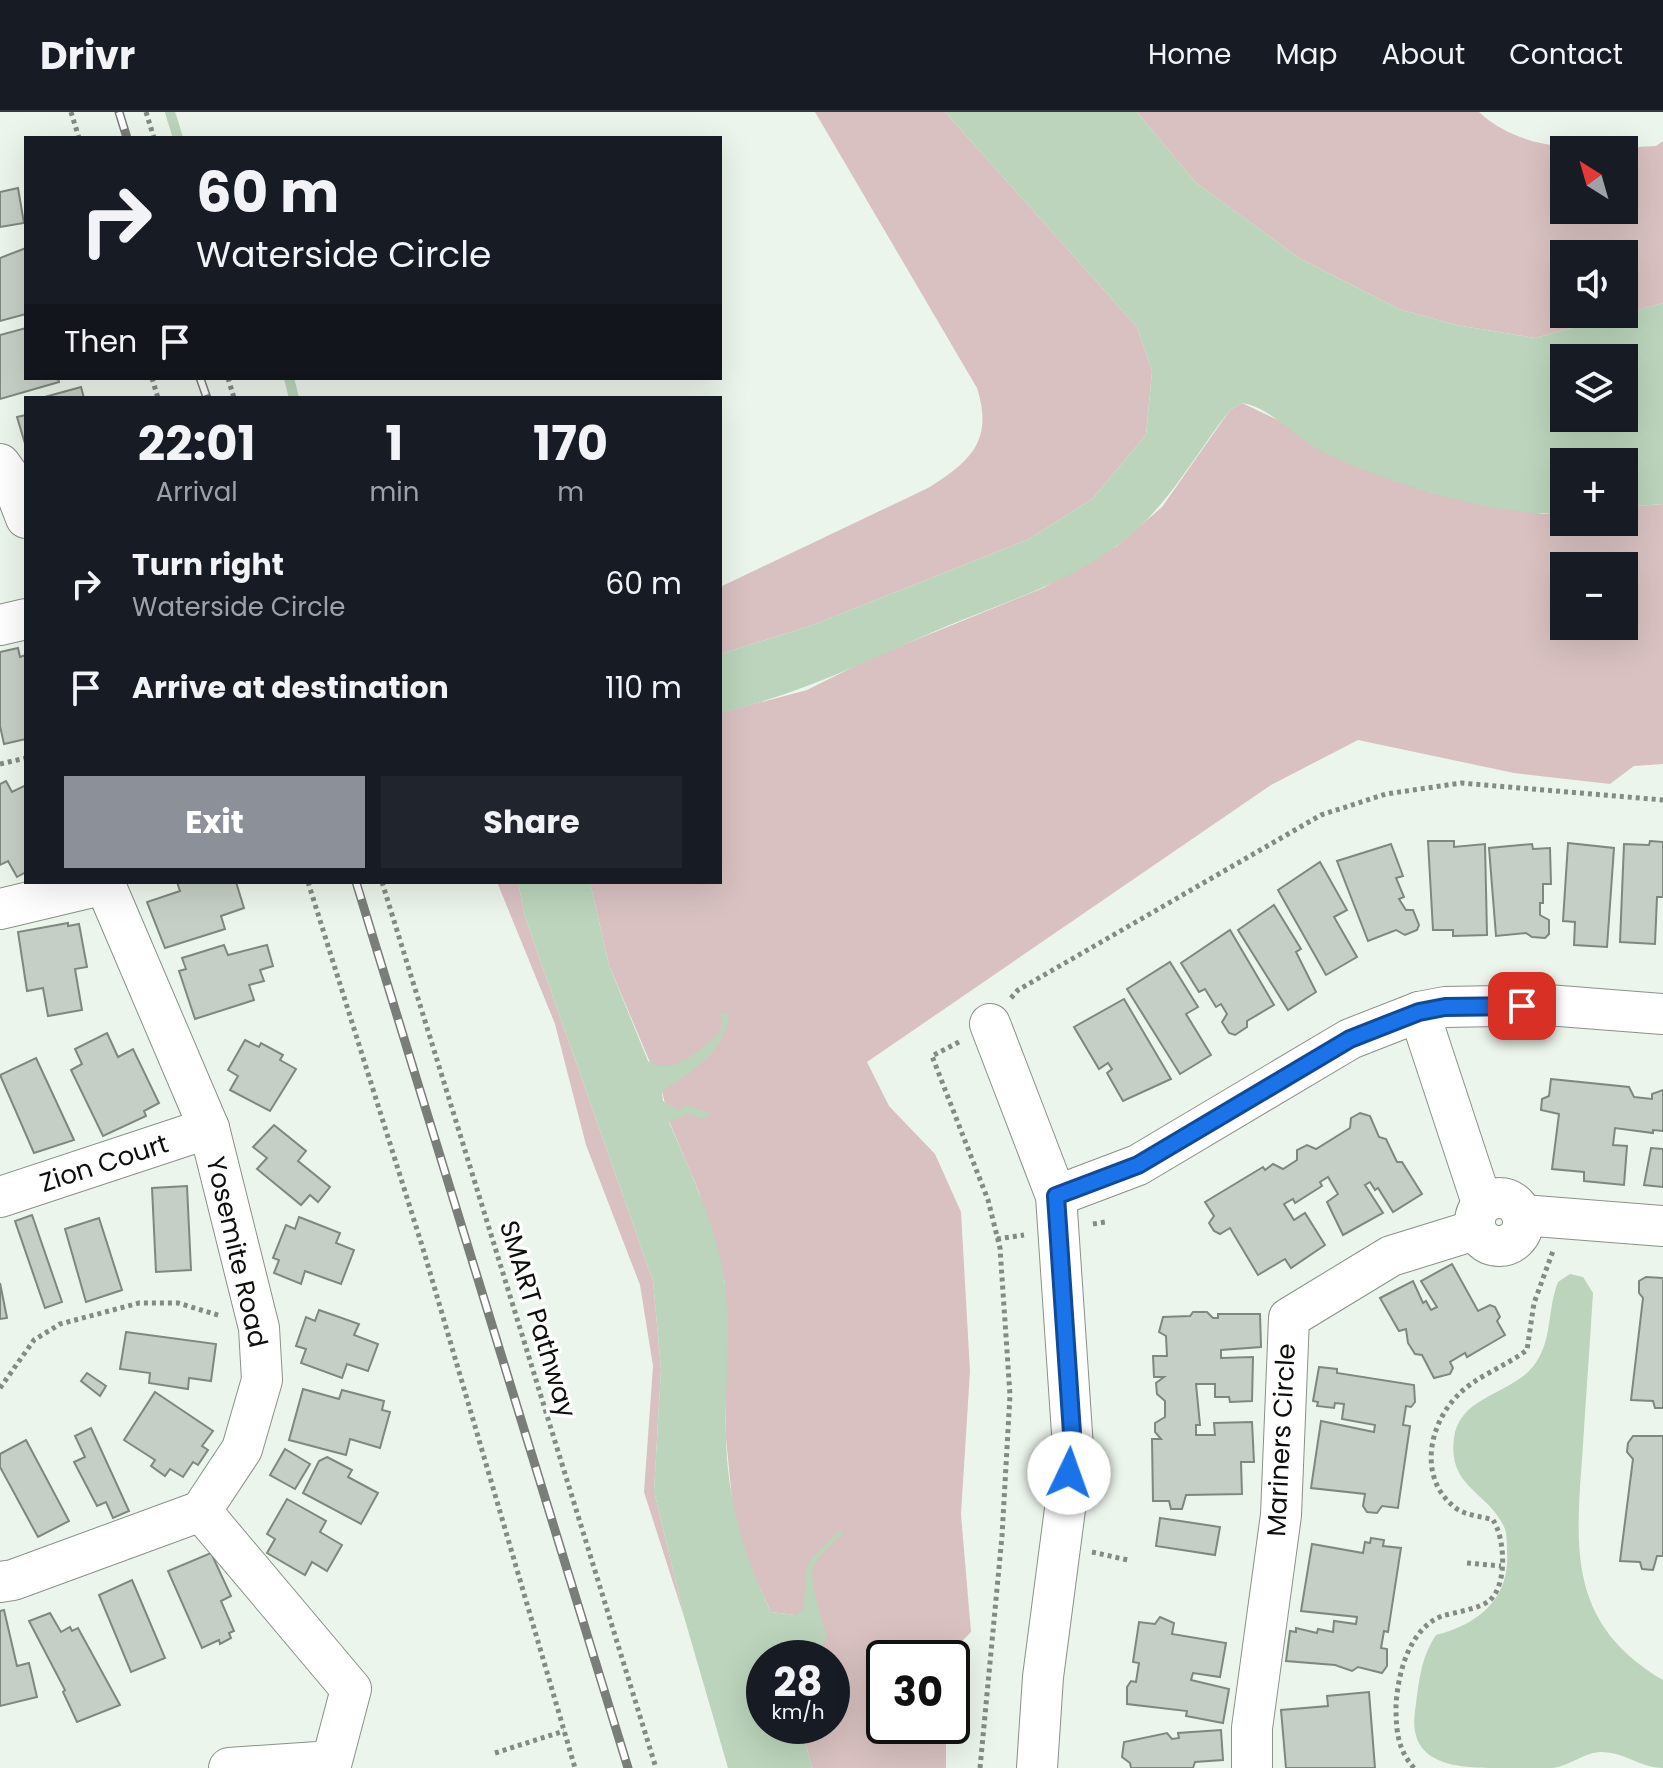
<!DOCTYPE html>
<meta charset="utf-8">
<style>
body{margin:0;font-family:Poppins,sans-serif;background:#20242c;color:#f1f3f6;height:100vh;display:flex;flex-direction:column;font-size:30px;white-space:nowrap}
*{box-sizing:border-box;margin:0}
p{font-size:26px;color:#9ea1a6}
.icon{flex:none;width:44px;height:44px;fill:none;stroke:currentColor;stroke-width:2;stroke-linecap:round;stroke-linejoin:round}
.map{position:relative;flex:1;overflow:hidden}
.sheet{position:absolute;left:24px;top:284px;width:698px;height:488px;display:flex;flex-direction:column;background:#171b24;border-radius:0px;box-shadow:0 8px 32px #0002}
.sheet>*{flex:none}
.guide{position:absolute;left:24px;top:24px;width:698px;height:244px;border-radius:0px;box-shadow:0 8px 32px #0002;background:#171b24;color:#f1f3f6;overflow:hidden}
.needle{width:52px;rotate:323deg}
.controls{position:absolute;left:1550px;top:24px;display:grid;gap:16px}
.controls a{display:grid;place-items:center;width:88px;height:88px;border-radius:0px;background:#171b24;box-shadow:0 8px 32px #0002;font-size:40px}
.speed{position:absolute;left:746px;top:1528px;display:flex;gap:16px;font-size:40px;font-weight:700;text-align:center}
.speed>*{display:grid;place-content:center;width:104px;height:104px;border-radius:50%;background:#171b24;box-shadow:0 8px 32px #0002;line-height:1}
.speed small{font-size:20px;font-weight:400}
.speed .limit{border:4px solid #111;border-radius:12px;background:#fff;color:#111}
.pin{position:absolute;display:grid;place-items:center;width:68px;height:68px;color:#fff;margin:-34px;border-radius:16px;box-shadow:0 4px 12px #0006}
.me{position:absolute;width:88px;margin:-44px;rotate:3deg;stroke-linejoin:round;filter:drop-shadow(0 0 6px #0008)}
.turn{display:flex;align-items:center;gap:28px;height:168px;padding:0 40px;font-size:36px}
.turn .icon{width:104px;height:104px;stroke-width:2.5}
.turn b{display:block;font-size:56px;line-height:68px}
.then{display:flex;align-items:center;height:76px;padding:0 40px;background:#0003;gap:16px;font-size:30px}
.eta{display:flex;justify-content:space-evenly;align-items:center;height:136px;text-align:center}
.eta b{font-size:48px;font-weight:700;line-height:56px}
.button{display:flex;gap:16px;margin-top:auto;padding:16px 40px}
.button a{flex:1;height:92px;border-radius:0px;background:#8c9099;color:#fff;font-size:32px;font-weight:700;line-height:92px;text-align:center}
.button a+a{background:#20242c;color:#f1f3f6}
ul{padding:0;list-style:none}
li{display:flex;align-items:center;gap:24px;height:104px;padding:0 40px}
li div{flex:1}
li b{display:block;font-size:30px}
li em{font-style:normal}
header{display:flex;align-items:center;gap:48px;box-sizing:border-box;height:112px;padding:0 40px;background:#171b24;border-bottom:2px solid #363941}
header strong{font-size:38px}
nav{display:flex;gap:44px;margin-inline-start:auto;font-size:28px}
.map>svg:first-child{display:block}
.green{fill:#d9c1c1;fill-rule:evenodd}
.water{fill:#bbd4bb;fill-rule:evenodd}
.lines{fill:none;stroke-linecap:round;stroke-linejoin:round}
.stream{stroke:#bbd4bb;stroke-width:10}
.building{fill:#c6cfc6;stroke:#7f877f;stroke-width:2}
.minor-casing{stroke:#899189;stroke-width:42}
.path{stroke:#848a84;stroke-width:5;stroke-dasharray:4 4;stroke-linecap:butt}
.minor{stroke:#fff;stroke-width:40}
.rail-casing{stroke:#797e78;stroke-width:9}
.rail{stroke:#fff;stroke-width:6;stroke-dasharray:18;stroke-linecap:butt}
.route-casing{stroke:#114b97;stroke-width:20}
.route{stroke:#1a73e8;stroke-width:14}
.labels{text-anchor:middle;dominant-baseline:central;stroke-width:7;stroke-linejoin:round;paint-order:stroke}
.street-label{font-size:26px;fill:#0d0f0c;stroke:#fff}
</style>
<header>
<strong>Drivr</strong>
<nav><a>Home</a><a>Map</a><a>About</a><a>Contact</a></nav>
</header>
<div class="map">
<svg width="1663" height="1656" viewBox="0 0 1663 1656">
<rect width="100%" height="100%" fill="#ecf5ec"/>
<g class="green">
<path d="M815,0H945L1137,215L1152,259L1146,323L1092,387L1029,427L979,447L810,514L720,542V475L928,376C970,350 994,329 977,276Z"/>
<path d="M1137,0H1479C1526,44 1597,37 1656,34L1663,29V191L1624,202V142H1564V202H1622L1535,226L1456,213L1399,197L1299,146L1195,70ZM1564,38H1624V98H1564Z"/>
<path d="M1242,291L1432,381L1543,402L1564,401V410H1624V395L1663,392V652L1634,654L1610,672L1514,661L1358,628L1271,673L867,950L889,994L935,1042L961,1100L970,1259L961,1402L971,1520L959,1532L952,1553V1546H884V1614H946V1656H812L801,1614H832V1546H823L795,1503L771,1500L751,1457L733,1398L726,1326L725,1171L699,1080L669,1009L662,979L609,853L590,770H720V601L807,578L871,546L1043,476L1117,434L1162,395L1230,298ZM1564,454H1624V514H1564Z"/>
<path d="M497,770H518L525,805L653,1169L661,1257L654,1379L685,1508L644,1380L653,1254L640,1173L586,1033L555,912Z"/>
</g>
<g class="water">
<path d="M945,0H1137L1195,70L1299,146L1399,197L1456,213L1535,226L1663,191V392L1624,395V350H1564V401C1498,406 1380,369 1321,339C1296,326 1270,295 1242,291L1230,298C1193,345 1167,397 1118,433C1067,471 1005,490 947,514C870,547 802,582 720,601V542L810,514L979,447L1029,427L1092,387L1146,323L1152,259L1137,215ZM1564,246H1624V306H1564Z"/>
<path d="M518,770H590L609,853L648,949C670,965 707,935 721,918V901L729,903C727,938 690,962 662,979L663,989L678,998L687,993L710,1001L704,1007L688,1002L669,1010C691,1061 717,1116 725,1172C732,1221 724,1274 726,1324C727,1387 744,1444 771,1500L795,1503L803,1498L807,1452L840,1417L843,1422C834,1431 818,1444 813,1456C809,1465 822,1514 828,1524L820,1536L823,1546H764V1614H801L812,1656H728L685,1508L654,1379L661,1257L653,1169L525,805Z"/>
<path d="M1570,1162L1583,1165L1593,1181C1590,1232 1586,1282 1583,1333C1576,1433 1565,1510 1663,1568V1656C1640,1656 1624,1639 1599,1640C1584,1641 1569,1654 1553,1656C1538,1656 1520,1656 1504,1656C1461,1656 1407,1656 1415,1599C1419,1571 1420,1547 1436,1523C1477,1513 1510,1487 1507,1441C1507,1434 1507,1423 1505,1417C1490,1380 1447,1376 1454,1326C1459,1287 1504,1283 1528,1260C1554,1235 1546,1200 1558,1170Z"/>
</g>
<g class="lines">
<g class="stream">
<path d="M170,0L178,26"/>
<path d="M289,266L294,286"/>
</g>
</g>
<g class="building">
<path d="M18,76L24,111L0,115V80Z"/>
<path d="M26,136V202L0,209V146Z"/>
<path d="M26,216V266H58L59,270L0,287V223Z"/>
<path d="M81,275L84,286H41Z"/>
<path d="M26,303V335L17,305Z"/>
<path d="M18,536L20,545L26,543V627L4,632L0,614V540Z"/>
<path d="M6,669L12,680L26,673V760L17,765L8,749L0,753V672Z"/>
<path d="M1428,729H1454V735L1485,732L1487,823L1453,824V818H1433Z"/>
<path d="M1650,729L1663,730V785H1657L1655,832L1620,830L1624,732L1649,733Z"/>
<path d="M1568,731L1614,736L1607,835L1574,833L1575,810L1563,809Z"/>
<path d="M1391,732L1403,764L1396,766L1404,785L1399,787L1406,798H1413L1419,813L1417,818L1405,823L1396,818L1368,829L1337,749Z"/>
<path d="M1532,732L1533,737L1550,736L1551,772H1543V791H1540V803L1549,808V822L1545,826L1532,825L1526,821L1496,824L1489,736Z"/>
<path d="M1320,750L1347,798L1334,805L1357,845L1326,863L1278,778Z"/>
<path d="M177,770H236L244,796L221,804L225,817L165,836L147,790L180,779Z"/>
<path d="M1274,793L1301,837L1296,840L1316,880L1288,898L1238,818Z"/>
<path d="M68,811V814L79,812L87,855L75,857L82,898L48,904L43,876L27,879L18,820Z"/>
<path d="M1230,818L1274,893L1247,909V915L1235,923L1229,921L1222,910L1227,902L1221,892L1216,895L1205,877L1199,880L1181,851Z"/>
<path d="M224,833L228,843L267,833L273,854L260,858L264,869L249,873L254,888L195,907L179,859L186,857L182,846Z"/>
<path d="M1170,850L1198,895L1186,902L1211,943L1180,962L1127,877Z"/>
<path d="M1124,887L1171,967L1123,989L1107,961L1112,957L1108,951L1099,957L1074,915Z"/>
<path d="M107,921L118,945L133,937L159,991L144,999L146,1004L103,1024L71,958L82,952L75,937Z"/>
<path d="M245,928L259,935L261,931L283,943L280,948L296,957L270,999L230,978L238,964L228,958Z"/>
<path d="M36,946L74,1028L34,1041L0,963Z"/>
<path d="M1551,967L1629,975L1634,985L1652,987V982L1663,978V1019L1653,1018V1021L1615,1016L1613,1033L1627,1034L1624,1073L1584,1069V1060L1552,1057L1559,1002L1541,998L1542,987L1549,984Z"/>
<path d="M1360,1001L1370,1004L1379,1025L1386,1027L1397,1050H1402L1422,1082L1393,1100L1378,1076L1375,1078L1370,1070L1365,1073L1383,1101L1343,1123L1327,1090L1338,1082L1328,1065L1320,1070L1322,1074L1295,1091L1293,1087L1284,1092L1294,1108L1305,1101L1325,1133L1291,1156L1285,1147L1258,1163L1230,1116L1220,1122L1214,1119L1209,1111L1214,1104L1205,1090L1263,1055L1265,1058L1273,1052L1283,1057L1297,1048V1038L1307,1033L1316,1037L1350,1016L1351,1006Z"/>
<path d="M274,1013L306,1039L298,1049L330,1075L318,1090L310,1083L301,1093L257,1057L267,1046L253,1035Z"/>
<path d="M1651,1036L1663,1037V1075L1644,1073Z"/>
<path d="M187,1074L191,1158L156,1160L152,1076Z"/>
<path d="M32,1103L62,1190L45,1196L15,1109Z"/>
<path d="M299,1105L340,1121L336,1131L354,1138L341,1172L305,1159L301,1172L274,1161L279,1148L273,1146L286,1113L295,1117Z"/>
<path d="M99,1106L122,1178L86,1190L65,1117Z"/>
<path d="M1452,1152L1478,1199L1490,1193L1495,1195L1500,1205L1497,1209L1505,1223L1467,1245L1465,1241L1450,1250L1453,1256L1450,1262L1434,1266L1422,1243L1415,1242L1408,1231L1406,1217L1399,1219L1380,1186L1413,1169L1423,1191L1426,1189L1431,1198L1437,1195L1421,1169Z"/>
<path d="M1646,1165L1663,1166V1296H1655L1653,1289L1631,1288L1643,1186L1639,1181V1169Z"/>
<path d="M0,1171L7,1206L0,1207Z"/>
<path d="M319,1198L359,1212L354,1223L378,1232L368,1259L347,1252L342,1266L301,1251L306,1237L296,1234L306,1205L315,1209Z"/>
<path d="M1193,1200H1207L1213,1206H1218V1202H1260L1261,1235L1221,1238V1246L1253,1245L1252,1289L1230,1290L1229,1285H1215V1272H1196L1200,1313H1196V1323H1215L1214,1311L1252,1310L1254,1350H1241L1242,1382L1186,1383L1182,1397H1171L1169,1389H1153L1152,1327H1161L1155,1320V1311L1165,1305V1289L1157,1282L1156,1271L1164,1265H1154L1153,1244H1167L1166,1224L1159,1220L1163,1205L1190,1204Z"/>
<path d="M126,1220L216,1232L211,1269L189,1266L188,1277L149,1271L150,1261L120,1257Z"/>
<path d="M1319,1255L1337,1257V1261L1414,1273L1415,1290L1411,1295L1406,1294L1403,1313L1410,1314L1398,1396L1382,1394L1377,1401L1367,1400L1363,1394L1365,1382L1311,1376L1321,1309L1374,1320L1375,1313L1342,1307L1344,1292L1335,1291L1334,1296L1317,1294L1318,1290L1313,1289Z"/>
<path d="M87,1261L106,1274L100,1284L81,1269Z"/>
<path d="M303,1277L339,1287L342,1278L384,1289L382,1298L390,1300L380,1336L350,1327L346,1343L289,1328Z"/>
<path d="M155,1280L213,1319L202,1334L208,1338L198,1353L193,1350L183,1365L170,1357L165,1364L151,1354L155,1348L124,1328Z"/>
<path d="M91,1316L129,1399L113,1406L106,1390L97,1394L74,1350L85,1345L75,1324Z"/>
<path d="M1633,1324H1663V1444H1657L1653,1458L1642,1457L1640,1450L1620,1449L1633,1347L1627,1340L1628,1331Z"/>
<path d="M26,1328L69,1409L38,1425L0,1355V1342Z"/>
<path d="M285,1337L310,1352L295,1377L270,1363Z"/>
<path d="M327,1345L352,1358L348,1365L378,1381L361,1412L303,1381L319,1349Z"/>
<path d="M287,1387L326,1409L320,1420L342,1433L327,1459L312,1450L305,1463L267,1441L275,1427L267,1422Z"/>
<path d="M1160,1406L1220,1415L1215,1443L1156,1434Z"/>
<path d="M1371,1426L1384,1428L1383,1434L1401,1436L1388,1520L1384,1519L1381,1536L1387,1537V1554L1382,1561L1358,1555L1352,1559L1335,1553L1286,1549L1290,1519L1296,1520V1516L1317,1521L1318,1517L1333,1520L1334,1509L1356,1512L1357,1505L1301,1499L1312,1432L1363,1441L1365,1430L1370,1431Z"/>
<path d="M211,1441L231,1484L221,1489L234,1519L229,1521L231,1526L220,1532L219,1528L202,1536L168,1459Z"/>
<path d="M132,1468L165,1546L131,1560L99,1483Z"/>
<path d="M4,1498L17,1554L29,1551L37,1585L0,1594V1499Z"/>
<path d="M50,1501L61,1520L70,1515L72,1519L78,1516L120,1593L77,1610L63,1580L65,1578L29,1509Z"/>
<path d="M1160,1505L1174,1511L1172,1522L1226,1531L1220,1565L1193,1561L1191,1568L1229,1577L1223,1611L1186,1604L1187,1599L1127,1592V1575L1131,1569L1136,1570L1139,1551L1133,1550L1139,1510L1155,1512Z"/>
<path d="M1369,1580L1375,1656H1286L1281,1598L1328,1594L1327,1584Z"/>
<path d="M1221,1618L1223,1648L1195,1650L1193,1656H1131L1130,1651L1122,1645L1124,1630L1167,1621L1172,1627L1179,1626L1178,1621Z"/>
</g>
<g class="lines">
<defs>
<g id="minor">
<path d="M0,352L11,367L26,406"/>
<path d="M0,513L26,507"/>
<path d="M0,797L105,772"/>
<path d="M1419,900L1482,1091"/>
<path d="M990,912L1056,1084L1073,1336L1043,1565L1037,1656"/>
<path d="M1056,1084L1138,1053L1350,927L1419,900L1445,895L1547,893L1663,902"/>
<path d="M0,1085L209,1016"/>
<circle cx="1499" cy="1110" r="24"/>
<path d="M1522,1103L1663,1114"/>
<path d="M201,1399L351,1577L332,1649L229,1656"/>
<path d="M0,1470L13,1468L201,1399L242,1337L262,1268L259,1216L209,1016L104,770"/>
<path d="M1252,1656V1616L1281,1403L1289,1206L1391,1144L1475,1118"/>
</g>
</defs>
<use href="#minor" class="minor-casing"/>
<g class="path">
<path d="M71,0L79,26"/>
<path d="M146,0L154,26"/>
<path d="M152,266L158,286"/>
<path d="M228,266L234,286"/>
<path d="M0,652L26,646"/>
<path d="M308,770L424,1140L575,1656"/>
<path d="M382,770L656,1656"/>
<path d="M1011,886L1018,878L1321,703L1386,682L1461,671L1663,688"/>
<path d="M959,930L932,944L988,1088L1000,1136L1010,1283L1002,1424L980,1656"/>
<path d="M1093,1112L1105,1110"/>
<path d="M997,1127L1024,1123"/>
<path d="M0,1276L34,1228L60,1212L139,1191H178L221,1204"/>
<path d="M1092,1440L1128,1448"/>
<path d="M1467,1451L1501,1454"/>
<path d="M495,1641L564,1619"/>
<path d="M1414,1656C1397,1637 1396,1617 1396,1593C1398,1561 1409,1517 1442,1504C1456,1500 1478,1497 1489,1489C1508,1473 1505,1426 1493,1408C1481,1404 1468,1404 1457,1397C1417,1368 1428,1312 1459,1282C1477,1264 1506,1254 1527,1238L1534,1191L1553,1139"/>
</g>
<use href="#minor" class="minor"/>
<defs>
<g id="rail">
<path d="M119,0L127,26"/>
<path d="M200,266L207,286"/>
<path d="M356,770L628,1656"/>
</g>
</defs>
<use href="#rail" class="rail-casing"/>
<use href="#rail" class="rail"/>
</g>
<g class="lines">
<defs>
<path id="route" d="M1069,1361L1073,1336L1056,1084L1138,1053L1350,927L1419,900L1445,895L1522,894"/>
</defs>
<use href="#route" class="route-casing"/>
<use href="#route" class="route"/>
</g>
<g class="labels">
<g class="street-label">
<text transform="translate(104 1051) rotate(-18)">Zion Court</text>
<text transform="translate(237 1140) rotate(77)">Yosemite Road</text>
<text transform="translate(538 1207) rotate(73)">SMART Pathway</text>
<text transform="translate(1281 1328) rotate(-87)">Mariners Circle</text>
</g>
</g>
</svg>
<div class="controls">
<a><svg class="needle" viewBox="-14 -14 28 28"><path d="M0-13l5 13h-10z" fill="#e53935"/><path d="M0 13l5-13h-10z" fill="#9ea1a6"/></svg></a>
<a><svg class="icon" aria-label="sound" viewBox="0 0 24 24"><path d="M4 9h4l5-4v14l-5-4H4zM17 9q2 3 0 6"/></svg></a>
<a><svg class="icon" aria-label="layers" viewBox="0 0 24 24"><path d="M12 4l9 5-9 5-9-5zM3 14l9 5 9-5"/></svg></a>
<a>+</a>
<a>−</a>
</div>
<div class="speed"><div>28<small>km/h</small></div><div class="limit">30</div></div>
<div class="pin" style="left:1522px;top:894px;background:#d93025"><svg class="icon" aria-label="arrive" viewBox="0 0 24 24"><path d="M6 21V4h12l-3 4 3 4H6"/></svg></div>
<svg class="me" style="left:1069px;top:1361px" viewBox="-20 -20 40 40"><circle r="19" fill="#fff"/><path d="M0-13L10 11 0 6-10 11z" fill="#1a73e8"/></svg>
<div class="guide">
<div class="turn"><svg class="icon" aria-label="right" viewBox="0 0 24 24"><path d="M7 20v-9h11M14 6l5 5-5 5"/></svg><div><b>60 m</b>Waterside Circle</div></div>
<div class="then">Then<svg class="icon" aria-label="arrive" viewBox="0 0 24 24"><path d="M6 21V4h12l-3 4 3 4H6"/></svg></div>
</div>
<section class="sheet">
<div class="eta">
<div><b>22:01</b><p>Arrival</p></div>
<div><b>1</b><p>min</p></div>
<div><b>170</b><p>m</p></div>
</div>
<ul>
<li><svg class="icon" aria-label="right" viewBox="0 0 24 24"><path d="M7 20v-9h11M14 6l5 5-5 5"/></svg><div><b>Turn right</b><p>Waterside Circle</p></div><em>60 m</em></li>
<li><svg class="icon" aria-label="arrive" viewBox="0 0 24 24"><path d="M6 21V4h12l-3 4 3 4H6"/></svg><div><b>Arrive at destination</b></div><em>110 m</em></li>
</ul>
<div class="button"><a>Exit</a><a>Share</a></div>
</section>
</div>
